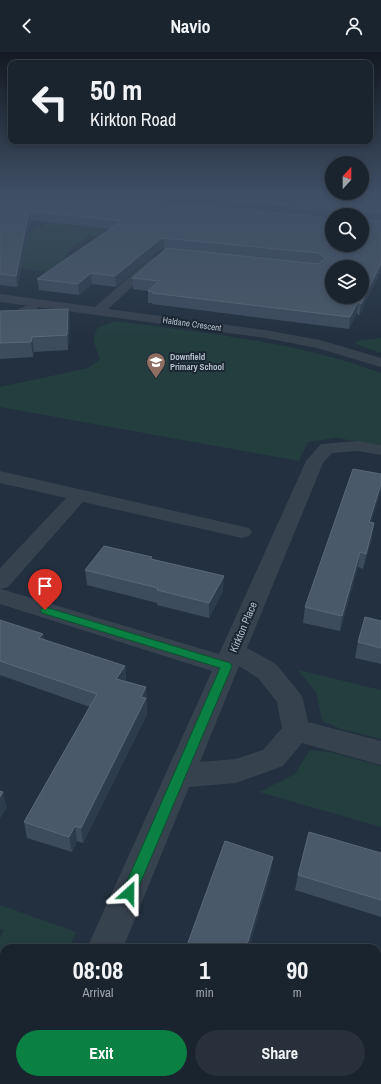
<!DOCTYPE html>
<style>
body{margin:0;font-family:"Archivo Narrow",sans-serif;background:#27303b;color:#f1f3f6;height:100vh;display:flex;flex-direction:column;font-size:15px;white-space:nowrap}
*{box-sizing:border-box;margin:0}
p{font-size:13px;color:#9fa4aa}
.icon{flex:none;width:22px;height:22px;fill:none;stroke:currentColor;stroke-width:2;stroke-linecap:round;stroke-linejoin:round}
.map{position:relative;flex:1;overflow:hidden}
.side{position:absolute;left:0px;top:892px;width:381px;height:140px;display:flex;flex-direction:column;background:#1a242f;border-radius:12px 12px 0 0;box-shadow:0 2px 6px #0003,0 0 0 1px #38414b}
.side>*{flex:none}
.guide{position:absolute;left:8px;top:8px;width:365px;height:84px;border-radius:8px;box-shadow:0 2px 6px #0003,0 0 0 1px #38414b;background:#1a242f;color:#f1f3f6;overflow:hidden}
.needle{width:26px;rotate:21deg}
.tools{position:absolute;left:325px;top:104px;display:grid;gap:8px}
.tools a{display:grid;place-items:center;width:44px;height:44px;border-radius:50%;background:#1a242f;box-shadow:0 2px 6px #0003,0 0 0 1px #38414b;font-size:20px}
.pin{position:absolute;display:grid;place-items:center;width:34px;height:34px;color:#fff;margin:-41px -17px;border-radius:50% 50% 50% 0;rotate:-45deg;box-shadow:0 0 4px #0007}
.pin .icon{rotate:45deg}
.me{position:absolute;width:44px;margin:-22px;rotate:24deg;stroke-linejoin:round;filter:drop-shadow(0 0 3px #0008)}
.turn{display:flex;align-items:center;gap:14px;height:84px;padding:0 16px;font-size:18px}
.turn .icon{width:52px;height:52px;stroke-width:2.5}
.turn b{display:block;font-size:28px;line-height:34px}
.eta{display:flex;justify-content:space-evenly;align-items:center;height:68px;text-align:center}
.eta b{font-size:24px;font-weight:700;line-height:28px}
.action{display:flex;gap:8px;margin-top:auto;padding:8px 16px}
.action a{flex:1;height:46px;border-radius:24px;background:#0b8043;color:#fff;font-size:16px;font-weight:700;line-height:46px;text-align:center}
.action a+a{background:#27303b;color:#f1f3f6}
header{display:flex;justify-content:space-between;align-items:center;height:52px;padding:0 16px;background:#1a242f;font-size:18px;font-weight:700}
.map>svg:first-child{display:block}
.green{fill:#243e40}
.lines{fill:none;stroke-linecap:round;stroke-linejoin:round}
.lane{fill:#37424f;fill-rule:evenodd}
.street{fill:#37424f;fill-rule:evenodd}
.wall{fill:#3d4c5d;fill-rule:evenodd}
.shaded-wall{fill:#2d3c4c}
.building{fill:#495969;stroke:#5a6878;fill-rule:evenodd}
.route{fill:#0b8043;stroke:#07532c}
.labels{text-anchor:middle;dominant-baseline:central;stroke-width:4;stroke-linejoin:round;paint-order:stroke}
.far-street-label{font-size:9px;fill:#b2bdca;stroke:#1c2734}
.far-poi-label{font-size:9px;font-weight:bold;fill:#b2bdca;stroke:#1c2734;text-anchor:start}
.street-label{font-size:11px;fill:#b2bdca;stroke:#1c2734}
</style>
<header><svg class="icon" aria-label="back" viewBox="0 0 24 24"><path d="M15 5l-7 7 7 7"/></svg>Navio<svg class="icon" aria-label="person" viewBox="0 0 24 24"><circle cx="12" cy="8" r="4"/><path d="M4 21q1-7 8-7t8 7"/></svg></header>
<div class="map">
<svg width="381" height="1032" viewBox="0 0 381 1032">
<rect width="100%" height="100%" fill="#22303f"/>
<g class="green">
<path d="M53,168L68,170L64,173L78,174L87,168L124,172L104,186L89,184L77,191L64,205L88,208L68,223L0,213L17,187Z"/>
<path d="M114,269C204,281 295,289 381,321V393L336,386L308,390L299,409L0,355V335L88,316L100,308L93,287L97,276Z"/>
<path d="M381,286V301L355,292L356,289Z"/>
<path d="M298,618L381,638V687L341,677L322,669L316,640Z"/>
<path d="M310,698L330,700L381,714V775L259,740L295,722Z"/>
<path d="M0,853L76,880L69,896H4V920L0,918V886L4,878L0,877Z"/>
</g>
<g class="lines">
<path class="lane" d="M38,248L43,251C33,263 14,265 0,266V260L17,258Z"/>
<g class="street">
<path d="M155,205L159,206L161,208L159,210L108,257L265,278L320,288L381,306V315L317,296L265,286L0,250V242L95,255L151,206Z"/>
<path d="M358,389L381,393V403L358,399L332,401L323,411L247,596L276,612L299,640L303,647L308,670L381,689V713L302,691L283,714L236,731L189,735L123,896H87L212,619L0,552V516L66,446L0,431V419L249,476L252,480L249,484L242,486L83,450L8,535L1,537L219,602L306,409L321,392ZM239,614L258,626L277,650L282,676L263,698L236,707L200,710Z"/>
<path d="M0,942L4,944V982L0,980Z"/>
</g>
</g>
<g class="wall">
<path d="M0,140H381V218L359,264L357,261L349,277L152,252V251H148V239L133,237L132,226L166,197H164L159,198L116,235L92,232L79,243L39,238L37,227L110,177L31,168L17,235L0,233ZM332,163H362L332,193Z"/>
<path d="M68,257L70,271L68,298L34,300L33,305L0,307V259Z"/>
<path d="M381,422V438L371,470L372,486L363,517L358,515L340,579L303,571L305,555Z"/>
<path d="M152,505V507L223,539L209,566L157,553V551L87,533L85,518Z"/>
<path d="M0,568L43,582L44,588L125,614L126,629L146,635L147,662L83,791L77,789L72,800L27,786L24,770L90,655L0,623Z"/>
<path d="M381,569V612L355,606L358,590Z"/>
<path d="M381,801V865L295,838L298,823Z"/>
</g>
<g class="shaded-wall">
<path d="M0,140L53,141L0,146Z"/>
<path d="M29,159L31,168L17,235L16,224Z"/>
<path d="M163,186L164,197L159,198L116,235L115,224L159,188Z"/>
<path d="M381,211V218L359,264L361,252Z"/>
<path d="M91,221L92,232L79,243L78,232Z"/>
<path d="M358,250L357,261L349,277L350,265Z"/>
<path d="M68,257L70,271L68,298L67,283Z"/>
<path d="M32,285L34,300L33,305L31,290Z"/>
<path d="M381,432V438L367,485L369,470Z"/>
<path d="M374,471L372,486L363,517L366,502Z"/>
<path d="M360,500L358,515L340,579L342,564Z"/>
<path d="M224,524L223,539L209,566V551Z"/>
<path d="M43,582L45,597L39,586Z"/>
<path d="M125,614L126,629L118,643L116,627Z"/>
<path d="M146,635L147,662L83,791L81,776Z"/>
<path d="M3,740L7,756L0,767V745Z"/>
<path d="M75,774L77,789L72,800L69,785Z"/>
<path d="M273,805L271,820L249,896H246Z"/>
<path d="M206,1028H209L208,1032H205Z"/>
</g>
<g class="building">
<path d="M52,140L332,166V193H362V163H334V158L147,140H332V141L381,140V161L363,160L362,161L363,169H381V211L361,252L358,250L350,265L152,241L153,240L148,239L159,229L132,226L167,196L318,212L326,206L318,201L163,186L159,188L115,224L91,221L78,232L37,227L122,169L29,159L16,224L0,222V145ZM332,215H362V245H332Z"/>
<path d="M68,257L67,283L32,285L31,290L0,291V259Z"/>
<path d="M353,417L381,422V432L369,470L374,471L366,502L360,500L342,564L305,555Z"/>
<path d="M104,494L152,505L151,507L224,524L209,551L157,538L158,536L85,518Z"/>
<path d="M365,565L381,569V596L358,590Z"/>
<path d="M0,568L43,582L39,586L125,614L116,627L146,635L141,645L146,646L81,776L75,774L69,785L24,770L97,642L0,609Z"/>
<path d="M0,739L3,740L0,745Z"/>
<path d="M309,780L381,801V848L298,823Z"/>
<path d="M225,789L273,805L246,896H186Z"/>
<path d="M139,1028H206L205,1032H138Z"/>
</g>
<linearGradient id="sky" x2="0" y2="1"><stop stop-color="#131a23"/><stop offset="0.49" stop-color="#3e4e63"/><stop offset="1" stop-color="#3e4e63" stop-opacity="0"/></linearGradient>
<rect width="381" height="285" fill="url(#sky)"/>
<path class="route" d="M45,555L230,611L232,614L134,846L129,848L124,846L122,841L220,616L42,561L40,558Z"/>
<defs>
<symbol id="school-pin" viewBox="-11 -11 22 30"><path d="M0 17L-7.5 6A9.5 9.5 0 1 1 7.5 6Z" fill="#8d6e63" stroke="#1c2734"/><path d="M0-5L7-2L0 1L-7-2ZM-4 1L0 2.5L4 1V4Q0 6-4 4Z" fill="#fff"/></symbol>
</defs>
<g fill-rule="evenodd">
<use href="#school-pin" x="145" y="299" width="22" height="30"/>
</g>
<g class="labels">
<g class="far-street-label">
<text transform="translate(192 272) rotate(8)">Haldane Crescent</text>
</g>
<g class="far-poi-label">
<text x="170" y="305">Downfield<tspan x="170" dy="10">Primary School</tspan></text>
</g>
<g class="street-label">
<text transform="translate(243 575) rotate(-67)">Kirkton Place</text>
</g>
</g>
</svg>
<div class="tools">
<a><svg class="needle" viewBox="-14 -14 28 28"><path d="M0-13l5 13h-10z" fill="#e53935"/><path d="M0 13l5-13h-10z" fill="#9fa4aa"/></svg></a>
<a><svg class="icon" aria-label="search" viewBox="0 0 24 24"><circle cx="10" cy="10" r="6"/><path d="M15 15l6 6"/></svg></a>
<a><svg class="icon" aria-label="layers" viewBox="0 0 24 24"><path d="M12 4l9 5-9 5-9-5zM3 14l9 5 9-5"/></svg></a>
</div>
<div class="pin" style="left:45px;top:558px;background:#d93025"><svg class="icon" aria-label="arrive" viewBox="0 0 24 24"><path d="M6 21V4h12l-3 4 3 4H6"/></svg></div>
<svg class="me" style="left:129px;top:841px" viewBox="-20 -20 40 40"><path d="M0-17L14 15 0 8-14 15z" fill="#0b8043" stroke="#fff" stroke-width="4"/></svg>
<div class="guide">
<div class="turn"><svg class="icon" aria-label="left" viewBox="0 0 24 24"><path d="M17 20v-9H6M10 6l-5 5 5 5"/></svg><div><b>50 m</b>Kirkton Road</div></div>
</div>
<section class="side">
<div class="eta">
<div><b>08:08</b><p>Arrival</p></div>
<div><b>1</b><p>min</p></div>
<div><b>90</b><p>m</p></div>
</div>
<div class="action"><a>Exit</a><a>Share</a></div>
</section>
</div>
